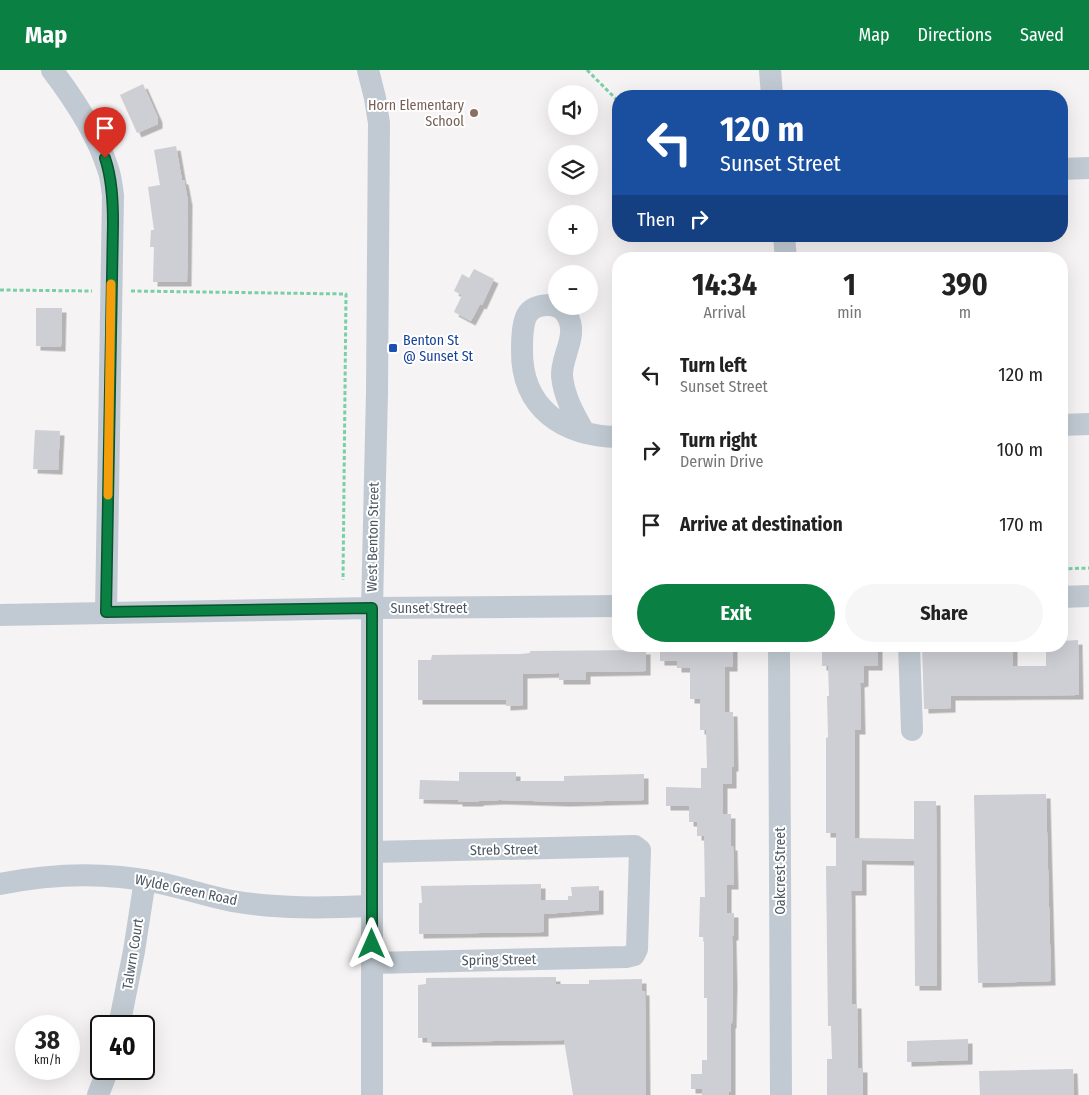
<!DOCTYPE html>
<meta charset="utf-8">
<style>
body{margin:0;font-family:"Fira Sans Condensed",sans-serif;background:#f6f6f6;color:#222;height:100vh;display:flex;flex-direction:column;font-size:19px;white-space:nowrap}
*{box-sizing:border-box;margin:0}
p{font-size:16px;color:#767676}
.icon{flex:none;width:28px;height:28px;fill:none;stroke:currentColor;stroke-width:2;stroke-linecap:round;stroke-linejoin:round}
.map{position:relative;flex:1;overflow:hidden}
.details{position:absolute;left:612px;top:182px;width:456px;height:400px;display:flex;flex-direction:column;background:#fff;border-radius:20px;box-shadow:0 5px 20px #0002}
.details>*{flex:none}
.banner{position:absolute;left:612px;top:20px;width:456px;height:152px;border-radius:20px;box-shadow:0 5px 20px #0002;background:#1a4fa0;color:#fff;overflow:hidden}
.tools{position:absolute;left:548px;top:15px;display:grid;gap:10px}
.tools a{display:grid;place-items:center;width:50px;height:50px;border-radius:50%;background:#fff;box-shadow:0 5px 20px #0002;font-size:25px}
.speed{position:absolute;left:15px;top:945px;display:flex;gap:10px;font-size:25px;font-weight:700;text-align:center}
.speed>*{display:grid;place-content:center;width:65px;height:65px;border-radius:50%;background:#fff;box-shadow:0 5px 20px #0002;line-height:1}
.speed small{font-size:12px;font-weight:400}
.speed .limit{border:2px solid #111;border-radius:8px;background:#fff;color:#111}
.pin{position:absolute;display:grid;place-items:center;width:42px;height:42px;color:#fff;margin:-51px -21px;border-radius:50% 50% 50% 0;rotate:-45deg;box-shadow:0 0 5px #0007}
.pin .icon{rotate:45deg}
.me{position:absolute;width:55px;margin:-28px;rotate:0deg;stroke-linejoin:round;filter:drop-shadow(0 0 4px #0008)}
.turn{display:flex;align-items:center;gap:18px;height:105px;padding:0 25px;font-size:22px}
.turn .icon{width:65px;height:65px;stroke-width:2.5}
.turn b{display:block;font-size:35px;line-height:42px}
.then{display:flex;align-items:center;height:48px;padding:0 25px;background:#0003;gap:10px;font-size:19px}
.eta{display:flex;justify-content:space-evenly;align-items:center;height:85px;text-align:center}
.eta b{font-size:30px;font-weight:700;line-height:35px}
.cta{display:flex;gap:10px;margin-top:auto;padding:10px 25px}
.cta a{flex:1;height:58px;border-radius:30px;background:#0b8043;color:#fff;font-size:20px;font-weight:700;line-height:58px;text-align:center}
.cta a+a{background:#f6f6f6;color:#222}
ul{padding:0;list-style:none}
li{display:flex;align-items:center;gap:15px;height:75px;padding:0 25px}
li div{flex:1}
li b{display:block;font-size:19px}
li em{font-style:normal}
header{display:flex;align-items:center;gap:30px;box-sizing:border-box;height:70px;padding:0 25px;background:#0b8043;color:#fff}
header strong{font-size:24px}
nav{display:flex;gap:28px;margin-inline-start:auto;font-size:18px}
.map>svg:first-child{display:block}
.building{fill:#cdcfd5;filter:url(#shadow)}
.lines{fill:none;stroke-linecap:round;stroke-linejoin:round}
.path{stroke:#7ad0a6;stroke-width:3;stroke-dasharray:4 2.5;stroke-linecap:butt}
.minor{stroke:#c1cad2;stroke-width:22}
.route-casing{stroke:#07532c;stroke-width:12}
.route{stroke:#0b8043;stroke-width:9}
.slow{stroke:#f59e0b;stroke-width:9}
.education-dot{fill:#8d6e63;stroke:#fff;stroke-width:2}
.transit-dot{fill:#1a4fb4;stroke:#fff;stroke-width:2}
.labels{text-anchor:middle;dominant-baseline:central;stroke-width:4;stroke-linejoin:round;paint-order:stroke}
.education-label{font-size:14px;fill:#785e54;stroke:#fff;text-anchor:end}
.transit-label{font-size:14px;fill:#164399;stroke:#fff;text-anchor:start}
.street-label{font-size:14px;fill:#4a5661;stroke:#fff}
</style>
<header>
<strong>Map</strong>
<nav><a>Map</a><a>Directions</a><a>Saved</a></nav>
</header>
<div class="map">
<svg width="1089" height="1025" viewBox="0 0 1089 1025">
<defs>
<filter id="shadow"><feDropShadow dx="4.5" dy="4.5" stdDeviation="0" flood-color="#0004"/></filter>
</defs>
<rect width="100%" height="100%" fill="#f5f3f3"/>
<g class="building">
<path d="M143,14L158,48V54L137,63L120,25Z"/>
<path d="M176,76L182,110H184L188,131L187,212H153L154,177H150L151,160H154L148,117L160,115L154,80Z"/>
<path d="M474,199L494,209L482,235L480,234L471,251L454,242L462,225L454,221L462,204L469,208Z"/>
<path d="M36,238H62L61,277L36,276Z"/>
<path d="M35,360L60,361L58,400L33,399Z"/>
<path d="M1078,570L1079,625L951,626V638L924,639L922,576H1013V596H1046V576H1062V571Z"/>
<path d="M660,576H733V597H725V642H733L734,697H732V714H723V744H731V776H733L734,815H727V843H734V866H732L733,913L732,954H731V1022H729V1025H702V1019H691V1004H702V990H707V928H704V867H699L700,827H705L704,766H697V752H689V736H666V717L701,718V698H707L706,660H700V629H690V598H677V591H660Z"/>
<path d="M822,576H878V596H864V612L860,613L861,660H855V768L914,769V731H936L937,916H915L914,791L862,790V821H851L852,934H857L858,998H863V1025H827V989H832L831,956H828L826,796H836V763H826V668L828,667L827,626H829L828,596H822Z"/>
<path d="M646,580V601L586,602V610H559V603L523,604V635L506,636V630H418V590H431L432,585L520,584L530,583V581Z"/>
<path d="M459,702H516V711H564V706L644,704V730L565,732L500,730L479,731V732H458V730L419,729L420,710L459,711Z"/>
<path d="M1046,724L1051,911L978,913L974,725Z"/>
<path d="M541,814V830H568V826H572L571,817L599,816V840L544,844V862L419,864V833H422L421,816Z"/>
<path d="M556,907V914H589V910L642,909V921H645L646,1025H573L564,970L427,972V968H418V915L426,914V908Z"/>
<path d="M968,969V990L907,992V971Z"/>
<path d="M1073,999L1074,1025H980L979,1001Z"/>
</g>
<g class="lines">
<g class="path">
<path d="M587,0L619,32"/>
<path d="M0,220L92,221"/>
<path d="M131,221L346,224L343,510"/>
<path d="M1062,499L1089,498"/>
</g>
<g class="minor">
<path d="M52,0C74,29 97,63 108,99C111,107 112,117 113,126L106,542"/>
<path d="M368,0L375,28L379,53L377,322L372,538V1025"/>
<path d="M770,0L772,26"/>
<path d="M1062,99L1089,98"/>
<path d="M784,166L786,189"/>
<path d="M1062,355L1089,354"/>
<path d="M584,362C574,344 564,327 562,306C561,285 580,264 566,244C558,231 534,233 527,245C522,254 522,270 522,279C521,339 564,366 619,367"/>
<path d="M1062,527L1089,526"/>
<path d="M0,545L372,538L619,536"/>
<path d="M779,576L781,1025"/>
<path d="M909,576L912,660"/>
<path d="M0,814C50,804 104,802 155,812C181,817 206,826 232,831C278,839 326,838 372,836"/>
<path d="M372,893L626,887L634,885L637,879L640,780L635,776L372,782"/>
<path d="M119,956L134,881L145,810"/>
<path d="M98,1025L108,999"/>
</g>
</g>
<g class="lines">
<defs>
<path id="route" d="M105,88C112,109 113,130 113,153L106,542L372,538V874"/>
</defs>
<use href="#route" class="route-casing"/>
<use href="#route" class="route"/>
<path class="slow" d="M108,425L111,214"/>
</g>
<circle class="education-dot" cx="474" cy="43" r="5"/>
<rect class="transit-dot" x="388" y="273" width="10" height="10" rx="2.5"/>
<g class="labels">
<g class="education-label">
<text x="464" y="35">Horn Elementary<tspan x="464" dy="16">School</tspan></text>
</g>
<g class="transit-label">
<text x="403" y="270">Benton St<tspan x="403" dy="16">@ Sunset St</tspan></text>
</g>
<g class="street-label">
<text transform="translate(373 467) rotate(-89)">West Benton Street</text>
<text x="429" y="538">Sunset Street</text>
<text transform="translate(504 780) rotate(-1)">Streb Street</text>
<text transform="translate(780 801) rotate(-90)">Oakcrest Street</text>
<text transform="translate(186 820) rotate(12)">Wylde Green Road</text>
<text transform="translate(133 884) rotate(-81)">Talwrn Court</text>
<text transform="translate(499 890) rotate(-1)">Spring Street</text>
</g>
</g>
</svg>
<div class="tools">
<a><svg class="icon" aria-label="sound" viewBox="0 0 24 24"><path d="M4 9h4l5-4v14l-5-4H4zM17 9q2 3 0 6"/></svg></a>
<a><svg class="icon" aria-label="layers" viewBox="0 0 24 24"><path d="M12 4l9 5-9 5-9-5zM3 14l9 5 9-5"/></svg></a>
<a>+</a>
<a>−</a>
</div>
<div class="speed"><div>38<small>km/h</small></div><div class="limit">40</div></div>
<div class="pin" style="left:105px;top:88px;background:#d93025"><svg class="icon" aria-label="arrive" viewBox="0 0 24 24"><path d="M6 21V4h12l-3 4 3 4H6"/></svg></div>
<svg class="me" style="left:372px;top:874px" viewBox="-20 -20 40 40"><path d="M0-17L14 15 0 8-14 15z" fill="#0b8043" stroke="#fff" stroke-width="4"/></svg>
<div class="banner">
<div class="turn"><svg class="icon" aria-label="left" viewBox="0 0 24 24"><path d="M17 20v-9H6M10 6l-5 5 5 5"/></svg><div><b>120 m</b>Sunset Street</div></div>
<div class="then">Then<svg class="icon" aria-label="right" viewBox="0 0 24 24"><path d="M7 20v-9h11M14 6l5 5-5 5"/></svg></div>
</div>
<section class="details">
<div class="eta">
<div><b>14:34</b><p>Arrival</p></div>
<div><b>1</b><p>min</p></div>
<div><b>390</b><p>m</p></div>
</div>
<ul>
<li><svg class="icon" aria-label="left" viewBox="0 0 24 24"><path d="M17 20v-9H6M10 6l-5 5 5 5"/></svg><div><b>Turn left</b><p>Sunset Street</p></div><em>120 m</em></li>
<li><svg class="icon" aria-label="right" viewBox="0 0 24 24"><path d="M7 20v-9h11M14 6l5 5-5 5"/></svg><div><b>Turn right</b><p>Derwin Drive</p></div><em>100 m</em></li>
<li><svg class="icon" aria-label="arrive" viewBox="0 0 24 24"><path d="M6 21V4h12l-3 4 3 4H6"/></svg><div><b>Arrive at destination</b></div><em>170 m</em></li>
</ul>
<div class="cta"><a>Exit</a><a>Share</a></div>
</section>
</div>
